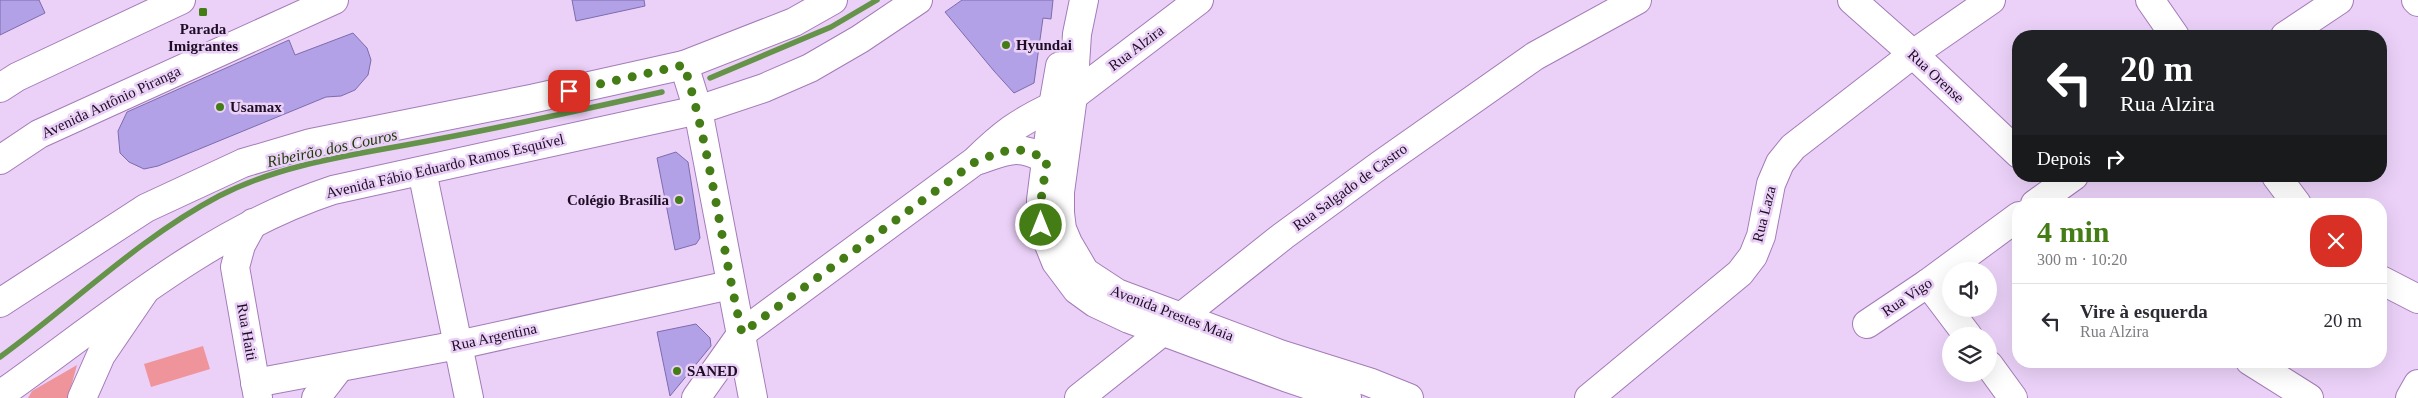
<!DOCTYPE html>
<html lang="pt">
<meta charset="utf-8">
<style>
body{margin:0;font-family:Georgia,serif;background:#f2f2f3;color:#2b2b33;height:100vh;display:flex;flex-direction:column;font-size:19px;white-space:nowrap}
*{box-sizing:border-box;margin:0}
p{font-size:16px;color:#7c7c81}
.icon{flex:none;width:28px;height:28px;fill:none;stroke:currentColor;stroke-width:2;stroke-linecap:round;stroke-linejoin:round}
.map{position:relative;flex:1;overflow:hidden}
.details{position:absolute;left:2012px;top:198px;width:375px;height:170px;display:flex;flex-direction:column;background:#fff;border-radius:20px;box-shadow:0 5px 20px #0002}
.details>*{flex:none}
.guide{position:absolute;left:2012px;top:30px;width:375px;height:152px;border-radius:20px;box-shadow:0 5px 20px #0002;background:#202124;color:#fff;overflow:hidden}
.tools{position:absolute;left:1942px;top:262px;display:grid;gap:10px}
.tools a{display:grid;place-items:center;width:55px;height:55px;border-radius:50%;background:#fff;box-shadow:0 5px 20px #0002;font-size:25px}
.pin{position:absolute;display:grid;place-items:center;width:42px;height:42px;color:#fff;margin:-21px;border-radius:10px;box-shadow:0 2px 8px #0006}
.me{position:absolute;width:55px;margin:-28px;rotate:0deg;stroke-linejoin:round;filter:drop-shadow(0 0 4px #0008)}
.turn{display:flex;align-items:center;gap:18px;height:105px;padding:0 25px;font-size:22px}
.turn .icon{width:65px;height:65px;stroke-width:2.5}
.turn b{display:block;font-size:35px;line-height:42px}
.then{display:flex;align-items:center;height:48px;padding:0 25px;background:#0003;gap:10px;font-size:19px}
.round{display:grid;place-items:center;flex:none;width:52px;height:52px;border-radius:20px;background:#f2f2f3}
.overview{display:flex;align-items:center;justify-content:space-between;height:85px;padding:0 25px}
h1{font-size:30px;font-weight:600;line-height:38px;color:#447d15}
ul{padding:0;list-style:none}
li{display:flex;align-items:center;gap:15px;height:75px;padding:0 25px;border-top:1px solid #e1e1e2}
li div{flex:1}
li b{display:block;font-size:19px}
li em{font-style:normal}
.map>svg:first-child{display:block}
.green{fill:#ef949b}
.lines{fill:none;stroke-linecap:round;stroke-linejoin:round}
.stream{stroke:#659349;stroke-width:5.5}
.building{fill:#b2a1e6;stroke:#7d6cad}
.minor-casing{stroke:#a47bb7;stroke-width:30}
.major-casing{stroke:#a47bb7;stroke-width:30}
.highway-casing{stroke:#a47bb7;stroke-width:30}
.minor{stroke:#fff;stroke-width:28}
.major{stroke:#fff;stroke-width:28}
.highway{stroke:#fff;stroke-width:28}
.route{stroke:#447d15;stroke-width:9;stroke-dasharray:0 16.2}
.poi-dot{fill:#447d15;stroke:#ebd1f8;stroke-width:2}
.labels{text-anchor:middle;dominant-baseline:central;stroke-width:5;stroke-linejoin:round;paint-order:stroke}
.poi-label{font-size:15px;font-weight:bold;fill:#1d0d24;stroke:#ebd1f8;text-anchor:start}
.street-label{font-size:15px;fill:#1d0d24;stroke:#ebd1f8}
.water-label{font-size:16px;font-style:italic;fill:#1c3a03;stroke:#ebd1f8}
</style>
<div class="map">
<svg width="2418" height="398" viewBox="0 0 2418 398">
<rect width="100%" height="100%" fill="#ebd1f8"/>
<g class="green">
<path d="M203,346L210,369L151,387L144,364Z"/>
<path d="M77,365L68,398H28L32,391Z"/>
</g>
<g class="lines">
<g class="stream">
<path d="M710,78L831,27L877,0"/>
<path d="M0,357C73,304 139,238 219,196C285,162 361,154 433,140C510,126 586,109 662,92"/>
</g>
</g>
<g class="building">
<path d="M0,0H39L45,13L0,35Z"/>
<path d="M572,0H644L645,6L576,21Z"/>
<path d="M962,0H1053L1051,19L1043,18L1034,83L1014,93L994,71L945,12Z"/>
<path d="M353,33L367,48L371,60L368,75L355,90L341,96L326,97L158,166L144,169L129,162L120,153L118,131L127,112L289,40L295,55Z"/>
<path d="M676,152L688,162L700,238L696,244L675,250L657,158Z"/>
<path d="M696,324L710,338L711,346L670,396L657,332Z"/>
</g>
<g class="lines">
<defs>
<g id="minor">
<path d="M1852,0L1913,54L2019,154"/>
<path d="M2150,0L2175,36"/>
<path d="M2416,0L2418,2"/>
<path d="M2285,36L2339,0"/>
<path d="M684,65L698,110L753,398"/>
<path d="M1073,96L1199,0"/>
<path d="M979,160C1009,150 1018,144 1047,160"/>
<path d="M422,171L469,398"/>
<path d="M2276,176L2297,204"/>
<path d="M2035,204L2074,176"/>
<path d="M253,223L241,245L235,267L258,398"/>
<path d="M2381,280L2418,299"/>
<path d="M1928,283L1968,336"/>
<path d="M1867,324L1928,283L2019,216"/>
<path d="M2250,361L2309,398"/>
<path d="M1989,365L2013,398"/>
<path d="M255,383L458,345L730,285"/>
<path d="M316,398L339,368"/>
<path d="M696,398L742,333L975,161C1003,134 1017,123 1053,106"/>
<path d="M1079,398L1283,236L1380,165L1535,56L1637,0"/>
<path d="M1589,398L1740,273L1753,256L1761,236L1771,184L1780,163L1793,147L1913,54L1991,0"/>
<path d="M2410,398L2418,384"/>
</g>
<g id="major">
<path d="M1084,0L1077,34L1073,96L1060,192V213L1062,229L1068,243L1085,272L1117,293L1280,354L1369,382L1409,398"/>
<path d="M1060,66L1053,106L1041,200V225L1056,262L1077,290L1095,303L1129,319L1285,377L1347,398"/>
<path d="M0,88L17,77L181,0"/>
<path d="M0,160L39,134L334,0"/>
<path d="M0,303L146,208L243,163L311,143L531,99L684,65L794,22L833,0"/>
<path d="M0,395C106,320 208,231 333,190L698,110L764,88L810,68L860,39L918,0"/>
</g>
<path id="highway" d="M82,398L101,355L144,292"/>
</defs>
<use href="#minor" class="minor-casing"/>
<use href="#major" class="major-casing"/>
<use href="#highway" class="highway-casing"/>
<use href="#minor" class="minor"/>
<use href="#major" class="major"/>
<use href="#highway" class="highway"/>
</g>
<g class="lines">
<path class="route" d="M569,91L684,65C711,152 721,244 742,333L975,162C1006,150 1016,143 1047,160L1041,200V225"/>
</g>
<g class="poi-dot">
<rect x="198" y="7" width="10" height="10" rx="2.5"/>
<circle cx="1006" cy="45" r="5"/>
<circle cx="220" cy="107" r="5"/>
<circle cx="679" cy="200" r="5"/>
<circle cx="677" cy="371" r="5"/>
</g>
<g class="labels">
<g class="poi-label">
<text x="203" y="29" text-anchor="middle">Parada<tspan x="203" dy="17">Imigrantes</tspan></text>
<text x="1016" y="45">Hyundai</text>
<text x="230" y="107">Usamax</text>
<text x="669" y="200" text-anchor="end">Colégio Brasília</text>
<text x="687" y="371">SANED</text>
</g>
<g class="street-label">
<text transform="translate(1136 48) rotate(-37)">Rua Alzira</text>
<text transform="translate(1936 76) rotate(43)">Rua Orense</text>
<text transform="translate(111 102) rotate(-25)">Avenida Antônio Piranga</text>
<text transform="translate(445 166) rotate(-13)">Avenida Fábio Eduardo Ramos Esquível</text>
<text transform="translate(1350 187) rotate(-36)">Rua Salgado de Castro</text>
<text transform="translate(1764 214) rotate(-76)">Rua Laza</text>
<text transform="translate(1907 297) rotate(-34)">Rua Vigo</text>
<text transform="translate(1172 313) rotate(21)">Avenida Prestes Maia</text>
<text transform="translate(247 332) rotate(80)">Rua Haiti</text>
<text transform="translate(494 337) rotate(-12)">Rua Argentina</text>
</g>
<g class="water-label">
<text transform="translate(332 148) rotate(-12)">Ribeirão dos Couros</text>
</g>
</g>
</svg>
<div class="tools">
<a><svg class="icon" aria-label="sound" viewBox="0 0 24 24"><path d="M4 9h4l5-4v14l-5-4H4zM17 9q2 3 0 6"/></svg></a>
<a><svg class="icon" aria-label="layers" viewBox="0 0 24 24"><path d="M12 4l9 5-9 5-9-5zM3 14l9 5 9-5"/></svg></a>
</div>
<div class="pin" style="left:569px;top:91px;background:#d93025"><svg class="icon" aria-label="arrive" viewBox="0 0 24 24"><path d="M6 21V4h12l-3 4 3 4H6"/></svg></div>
<svg class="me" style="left:1041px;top:225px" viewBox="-20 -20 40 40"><circle r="17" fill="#447d15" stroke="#fff" stroke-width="3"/><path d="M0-11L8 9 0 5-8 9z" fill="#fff"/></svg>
<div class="guide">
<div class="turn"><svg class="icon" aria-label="left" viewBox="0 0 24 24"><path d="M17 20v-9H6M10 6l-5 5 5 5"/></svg><div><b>20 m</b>Rua Alzira</div></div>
<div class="then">Depois<svg class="icon" aria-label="right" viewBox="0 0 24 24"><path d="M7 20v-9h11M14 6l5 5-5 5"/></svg></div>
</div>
<section class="details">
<div class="overview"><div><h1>4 min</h1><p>300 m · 10:20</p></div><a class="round" style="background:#d93025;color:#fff"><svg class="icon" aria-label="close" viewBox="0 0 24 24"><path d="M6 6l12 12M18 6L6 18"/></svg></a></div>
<ul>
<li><svg class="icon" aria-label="left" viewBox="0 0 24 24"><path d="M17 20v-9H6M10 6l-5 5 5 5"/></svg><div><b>Vire à esquerda</b><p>Rua Alzira</p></div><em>20 m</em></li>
</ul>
</section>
</div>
